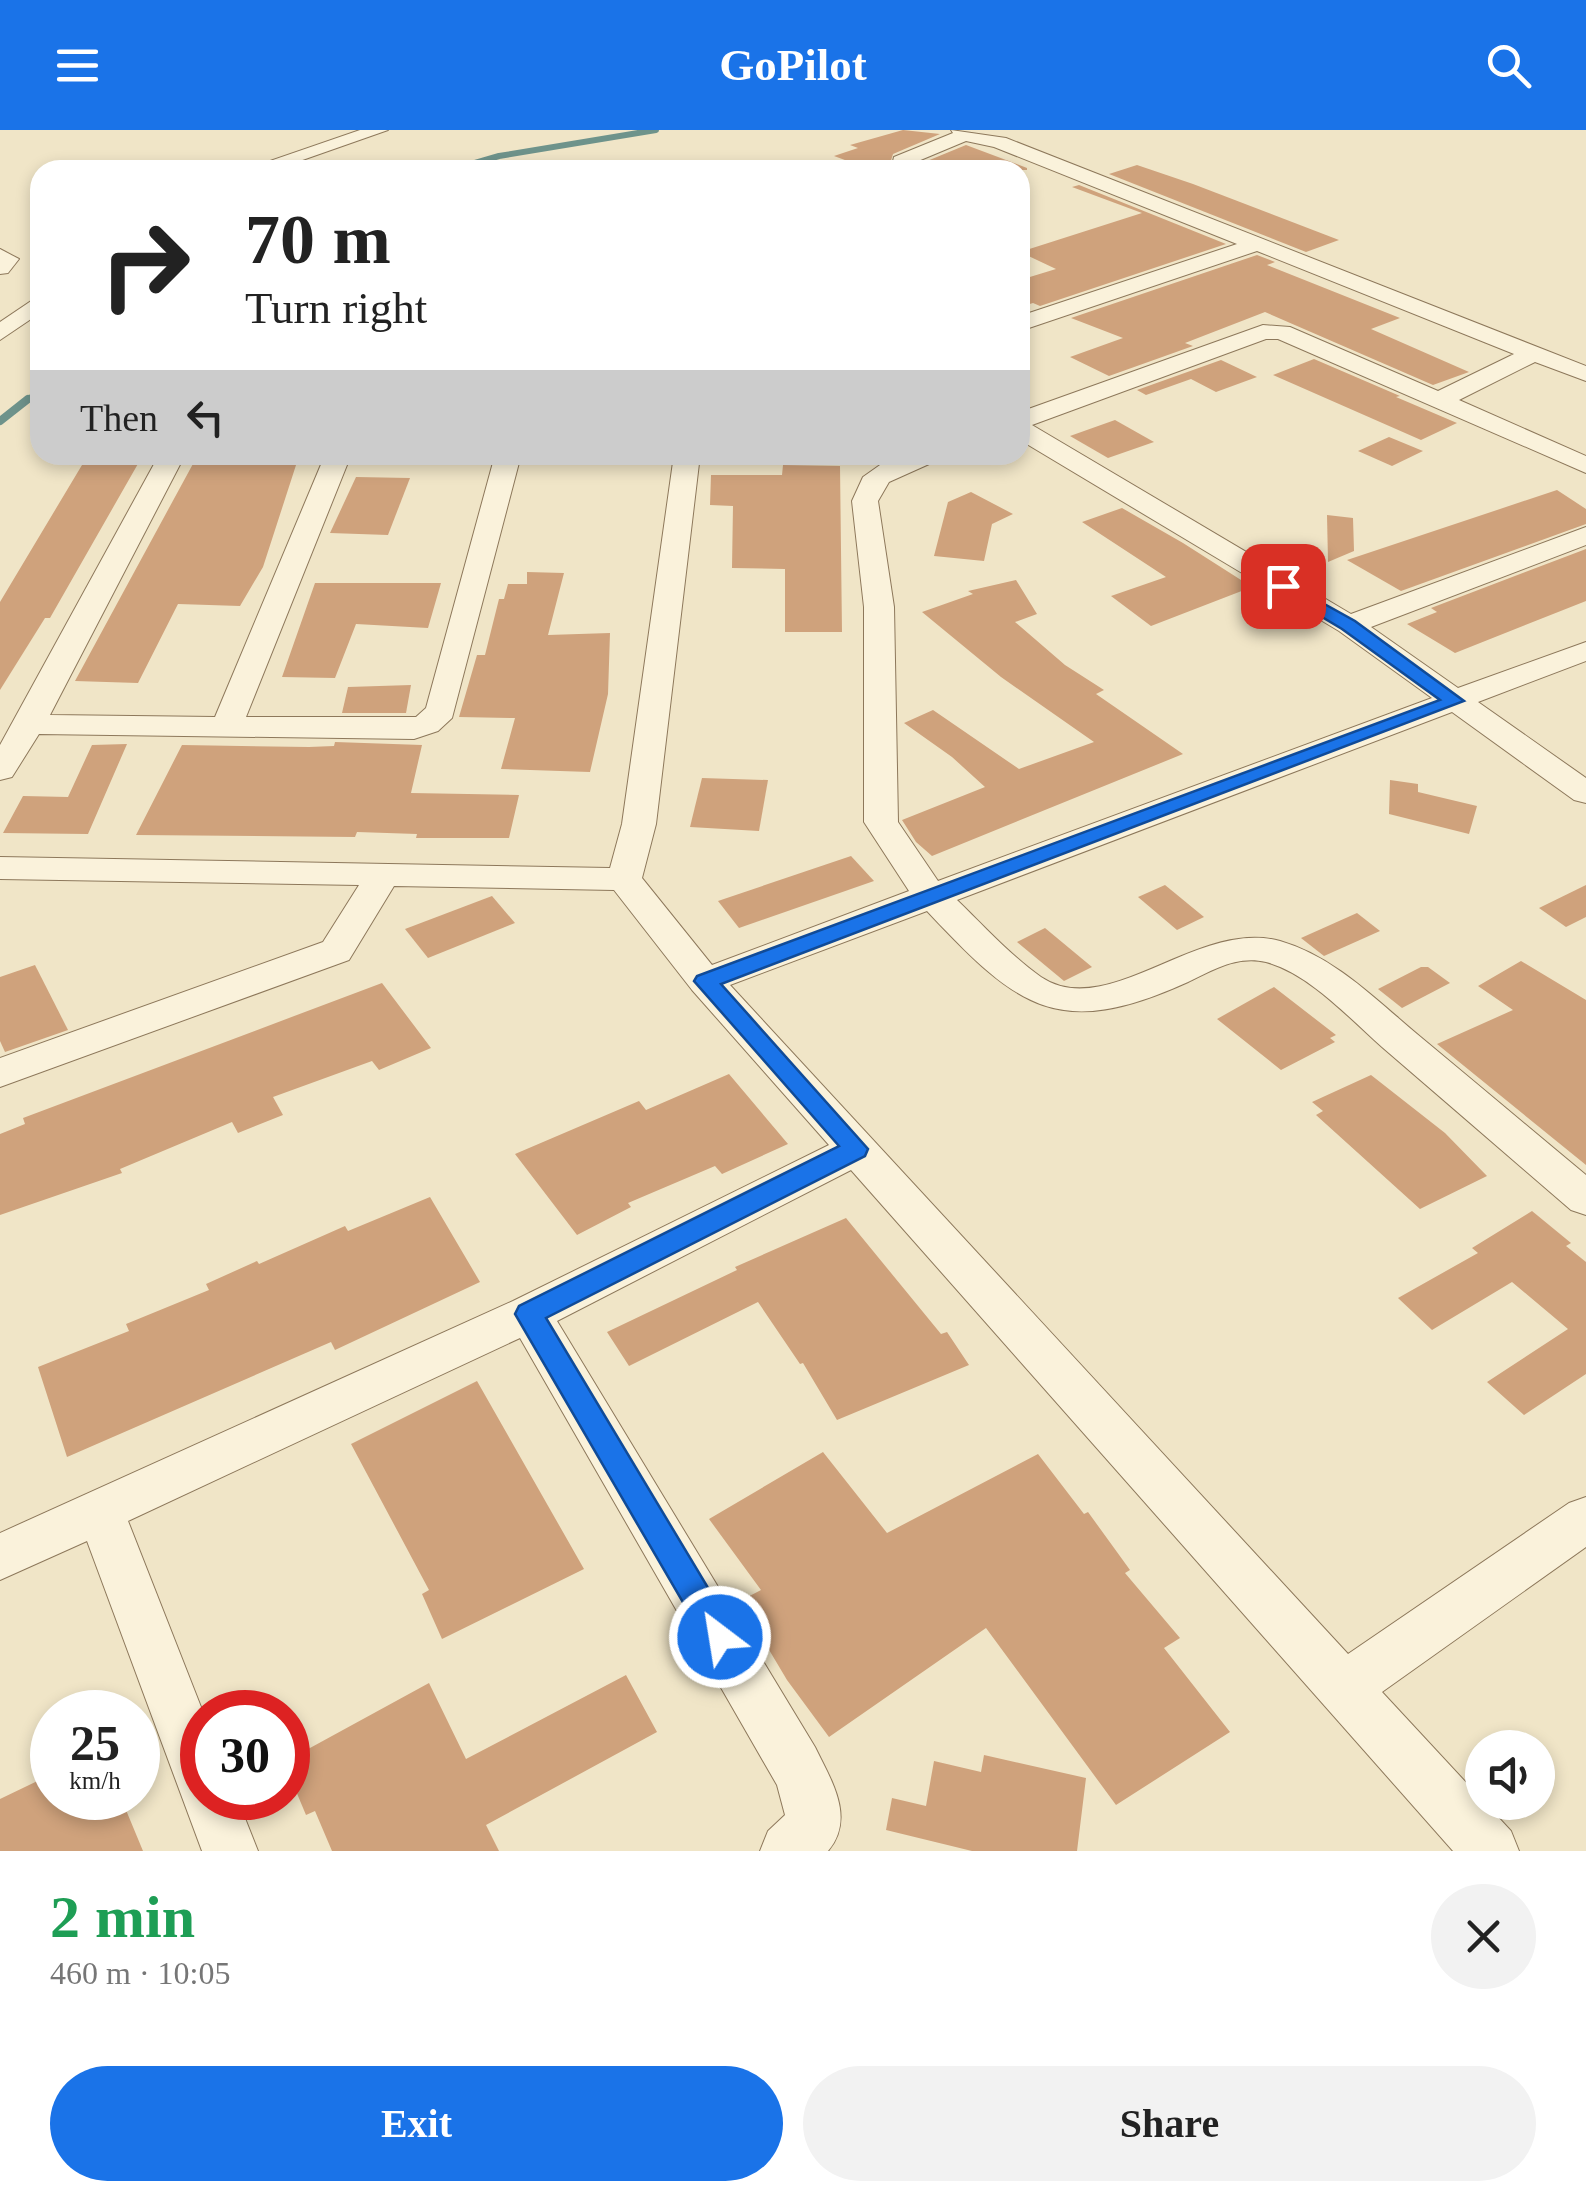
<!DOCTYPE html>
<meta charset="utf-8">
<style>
body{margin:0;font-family:"Times New Roman",serif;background:#f2f2f2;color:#222;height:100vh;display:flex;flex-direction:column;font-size:38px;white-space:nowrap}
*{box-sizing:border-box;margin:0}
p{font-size:32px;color:#767676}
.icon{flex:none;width:55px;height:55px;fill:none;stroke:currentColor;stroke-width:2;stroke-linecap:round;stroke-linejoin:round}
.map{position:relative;height:1721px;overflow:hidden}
.drawer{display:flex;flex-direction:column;background:#fff;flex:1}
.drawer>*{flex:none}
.banner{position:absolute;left:30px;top:30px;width:1000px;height:305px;border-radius:30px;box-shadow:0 5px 15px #0003;background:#fff;color:#222;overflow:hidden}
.buttons{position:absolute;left:1465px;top:1600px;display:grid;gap:20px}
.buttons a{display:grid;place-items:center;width:90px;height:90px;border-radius:50%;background:#fff;box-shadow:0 5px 15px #0003;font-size:50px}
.speed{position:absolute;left:30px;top:1560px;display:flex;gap:20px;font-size:50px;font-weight:700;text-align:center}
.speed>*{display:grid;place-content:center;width:130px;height:130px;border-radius:50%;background:#fff;box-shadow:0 5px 15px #0003;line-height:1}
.speed small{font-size:25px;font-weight:400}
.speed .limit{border:15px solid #d22;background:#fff;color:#111}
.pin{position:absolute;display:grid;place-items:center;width:85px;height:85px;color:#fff;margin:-42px;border-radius:20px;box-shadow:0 5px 15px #0006}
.me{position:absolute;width:110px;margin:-55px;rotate:329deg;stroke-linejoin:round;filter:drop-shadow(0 0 8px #0008)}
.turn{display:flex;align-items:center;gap:35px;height:210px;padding:0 50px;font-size:45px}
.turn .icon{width:130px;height:130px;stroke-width:2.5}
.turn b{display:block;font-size:70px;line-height:85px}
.then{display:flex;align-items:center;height:95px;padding:0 50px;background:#0003;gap:20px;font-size:38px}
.round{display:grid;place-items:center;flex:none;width:105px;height:105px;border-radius:52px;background:#f2f2f2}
.summary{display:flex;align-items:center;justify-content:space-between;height:170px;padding:0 50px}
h1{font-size:60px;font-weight:800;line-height:75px;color:#1e9e55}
.action{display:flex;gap:20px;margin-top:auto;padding:20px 50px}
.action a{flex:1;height:115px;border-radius:60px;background:#1a73e8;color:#fff;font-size:40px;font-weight:800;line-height:115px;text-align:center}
.action a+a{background:#f2f2f2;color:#222}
header{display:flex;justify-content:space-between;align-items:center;height:130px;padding:0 50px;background:#1a73e8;color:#fff;font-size:45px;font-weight:800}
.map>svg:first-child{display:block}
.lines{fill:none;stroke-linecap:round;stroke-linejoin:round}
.stream-far1{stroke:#6e938b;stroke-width:6}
.stream{stroke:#6e938b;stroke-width:8}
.building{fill:#cfa27c}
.minor-casing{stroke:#8d785b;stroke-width:2}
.minor{fill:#faf2db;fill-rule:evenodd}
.route{fill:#1a73e8;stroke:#114b97;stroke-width:2.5}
</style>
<header><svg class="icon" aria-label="menu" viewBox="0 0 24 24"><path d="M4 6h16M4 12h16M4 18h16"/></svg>GoPilot<svg class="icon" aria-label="search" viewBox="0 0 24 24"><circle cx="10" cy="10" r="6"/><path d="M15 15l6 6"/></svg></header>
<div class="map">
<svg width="1586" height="1721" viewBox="0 0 1586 1721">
<rect width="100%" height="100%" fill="#f0e5c7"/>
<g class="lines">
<g class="stream-far1">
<path d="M451,40L499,26L656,0"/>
<path d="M25,272L40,260"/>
</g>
<path class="stream" d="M0,291L28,269"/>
</g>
<g class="building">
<path d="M903,0L940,4L893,24L888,40H872L834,26L858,18L850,15Z"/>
<path d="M966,15L1027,38V40H915V36Z"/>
<path d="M1137,35L1193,54L1339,110L1306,122L1109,44Z"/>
<path d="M1079,55L1226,114L1040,176L1033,173L1020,177V150L1056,139L1020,122L1142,83L1072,57Z"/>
<path d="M1257,125L1275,132L1267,135L1400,188L1371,199L1469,242L1433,255L1265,182L1185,213L1193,216L1109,246L1070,227L1123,208L1071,188Z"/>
<path d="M1314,229L1400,266L1396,267L1457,293L1421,310L1273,245Z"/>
<path d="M1221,230L1257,247L1216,262L1191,249L1146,265L1137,260Z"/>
<path d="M1115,290L1154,312L1108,328L1070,306Z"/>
<path d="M1389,307L1423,321L1392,336L1358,321Z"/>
<path d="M88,325H143L50,488H45L0,560V472Z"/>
<path d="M194,332H297L263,437L240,476L178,474L138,553L75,551Z"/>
<path d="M783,335L840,336L842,502H785V439L732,438L733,376L710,375L711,345H782Z"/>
<path d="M356,347L410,348L388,405L330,403Z"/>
<path d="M1557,360L1586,379V394L1401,461L1347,430Z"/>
<path d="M971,362L1013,384L992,394L984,431L934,426L948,372Z"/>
<path d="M1122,378L1183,413L1252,457L1151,496L1111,466L1166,447L1082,392Z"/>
<path d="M1327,385L1353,388L1354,421L1328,432Z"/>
<path d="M1586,419V471L1455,523L1407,494L1437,482L1431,478Z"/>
<path d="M527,442L564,443L548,505L610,503L608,564L590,642L501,639L515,588L459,587L477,525H485L499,469H504L508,454H527Z"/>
<path d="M1016,450L1037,484L1015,492L1065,535L1104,560L1096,564L1183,624L932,726L916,712L902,690L985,657L952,627L904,593L933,580L1019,639L1094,612L1001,547L922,482L973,464L968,461Z"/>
<path d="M315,453H441L428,498L356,494L335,548L282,547Z"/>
<path d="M411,555L406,583H342L348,557Z"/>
<path d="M335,612L422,615L411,663L519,665L509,708H416L417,704L357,702L355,707L136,705L182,615L309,617L334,616Z"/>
<path d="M127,614L88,704L3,703L23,666L68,667L92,615Z"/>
<path d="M702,648L768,650L759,701L690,697Z"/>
<path d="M1390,650L1418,654V662L1477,676L1469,704L1389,684Z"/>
<path d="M851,726L874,751L739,798L718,771Z"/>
<path d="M1165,755L1204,787L1177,800L1138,767Z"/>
<path d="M1586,755V787L1566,797L1539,778Z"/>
<path d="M492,766L515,793L428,828L405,799Z"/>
<path d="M1357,783L1380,801L1324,826L1301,808Z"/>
<path d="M1045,798L1092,837L1064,851L1017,812Z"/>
<path d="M1521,831L1586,870V1035L1437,914L1513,880L1478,856Z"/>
<path d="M35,835L68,900L5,922L0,911V847Z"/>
<path d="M1421,837H1428L1450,853L1402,878L1378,859Z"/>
<path d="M382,853L431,918L379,940L372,931L273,967L283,985L238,1003L232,992L120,1039L122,1043L0,1085V1004L25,994L23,988Z"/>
<path d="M1274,857L1336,905L1330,908L1335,912L1281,940L1217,889Z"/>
<path d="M729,944L788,1014L722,1044L715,1036L628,1073L631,1077L577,1105L515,1024L639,971L646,980Z"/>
<path d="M1371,945L1445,1003L1487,1046L1420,1079L1316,985L1323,981L1312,972Z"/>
<path d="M430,1067L480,1152L335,1220L331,1212L67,1327L38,1237L129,1201L126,1194L209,1160L206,1154L257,1131L259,1134L345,1096L348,1101Z"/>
<path d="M1532,1081L1571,1113L1566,1116L1586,1132V1244L1524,1285L1487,1252L1568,1199L1512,1152L1432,1200L1398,1168L1478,1123L1472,1118Z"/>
<path d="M846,1088L941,1204L947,1202L969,1235L837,1290L803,1233L800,1234L758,1172L629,1236L607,1202L737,1140L735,1137Z"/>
<path d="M477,1251L584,1439L442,1509L422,1464L429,1460L351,1314Z"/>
<path d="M823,1322L887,1403L1038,1324L1084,1384L1088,1382L1130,1440L1125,1443L1180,1508L1164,1518L1230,1602L1116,1675L986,1498L829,1607L787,1550L740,1471L761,1460L709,1389Z"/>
<path d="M626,1545L657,1602L486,1695L499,1721H332L315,1681L306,1685L288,1642V1630L429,1553L466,1629Z"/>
<path d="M984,1625L1086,1648L1077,1721H972L886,1700L892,1668L926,1676L934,1631L981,1642Z"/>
<path d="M52,1644V1668H121L143,1721H0V1669Z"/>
</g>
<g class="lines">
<defs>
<g id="minor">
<path d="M360,0H388L274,40H244Z"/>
<path d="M951,0L1006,8L1586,236V251L1535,232L1459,270L1586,326V343L1278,209H1266L1032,295L1351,484L1586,397V415L1371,497L1458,558L1586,512V531L1478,572L1586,648V673L1574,670L1452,582L957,770C983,795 1011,826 1041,847C1108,892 1198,788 1280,811C1336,827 1379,873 1423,909C1477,954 1532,1000 1586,1045V1085L1571,1080C1508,1026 1445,971 1382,917C1349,888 1310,844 1266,832C1237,825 1213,840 1188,852C1058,911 1018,878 927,781L730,855L1348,1524L1569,1373L1586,1367V1417L1382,1562L1511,1701L1519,1721H1453L851,1040L557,1191L815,1617C831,1650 856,1688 828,1721H760L768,1701L785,1685L777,1655L520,1208L128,1391L203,1582L202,1668H237L258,1721H202L87,1411L0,1450V1403L513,1171L829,1015L692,860L614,760L394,756L349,830L0,957V928L323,812L359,755L0,749V727L610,738L622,694L674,325H700L656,694L642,748L712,835L909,761L864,692V477L852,371L863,347L880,335L904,325H942L938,330L889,352L878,371L894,477L898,692L938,751L1432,568L1339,501L1020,310V282L1263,195L1290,197L1438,261L1514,224L1257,121L1020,201V186L1237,114L994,17L966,11L911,34V40H891L894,27L953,3Z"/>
<path d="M0,119L19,129L8,143L0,144Z"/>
<path d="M40,165V183L0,210V192Z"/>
<path d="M159,325H185L50,585L215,587L325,325H351L246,587H416L426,578L495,325H521L452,588L438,601L414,609L39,604L12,647L0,650V615Z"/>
</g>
</defs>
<use href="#minor" class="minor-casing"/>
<use href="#minor" class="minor"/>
</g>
<path class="route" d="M1283,451L1355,491L1464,571L721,854L868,1019L865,1026L546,1188L731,1496L736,1507L731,1517L720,1521L709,1517L515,1184L519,1176L839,1016L694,851L697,846L1440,570L1342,499L1277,460L1274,456Z"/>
</svg>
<div class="buttons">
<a><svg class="icon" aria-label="sound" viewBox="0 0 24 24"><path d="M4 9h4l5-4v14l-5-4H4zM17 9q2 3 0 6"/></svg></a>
</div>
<div class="speed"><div>25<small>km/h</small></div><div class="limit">30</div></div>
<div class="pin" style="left:1283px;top:456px;background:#d93025"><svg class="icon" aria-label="arrive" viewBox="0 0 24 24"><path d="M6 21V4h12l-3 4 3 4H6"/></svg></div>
<svg class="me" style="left:720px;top:1507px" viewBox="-20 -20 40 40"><circle r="17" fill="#1a73e8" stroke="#fff" stroke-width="3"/><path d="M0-11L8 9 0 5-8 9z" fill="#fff"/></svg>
<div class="banner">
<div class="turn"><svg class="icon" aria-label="right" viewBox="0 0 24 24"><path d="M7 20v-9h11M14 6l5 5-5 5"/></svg><div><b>70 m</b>Turn right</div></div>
<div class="then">Then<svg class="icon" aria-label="left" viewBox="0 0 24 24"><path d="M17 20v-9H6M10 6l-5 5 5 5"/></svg></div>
</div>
</div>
<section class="drawer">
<div class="summary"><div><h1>2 min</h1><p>460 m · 10:05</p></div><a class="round"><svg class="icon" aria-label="close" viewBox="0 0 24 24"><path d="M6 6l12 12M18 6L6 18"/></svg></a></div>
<div class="action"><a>Exit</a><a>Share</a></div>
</section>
